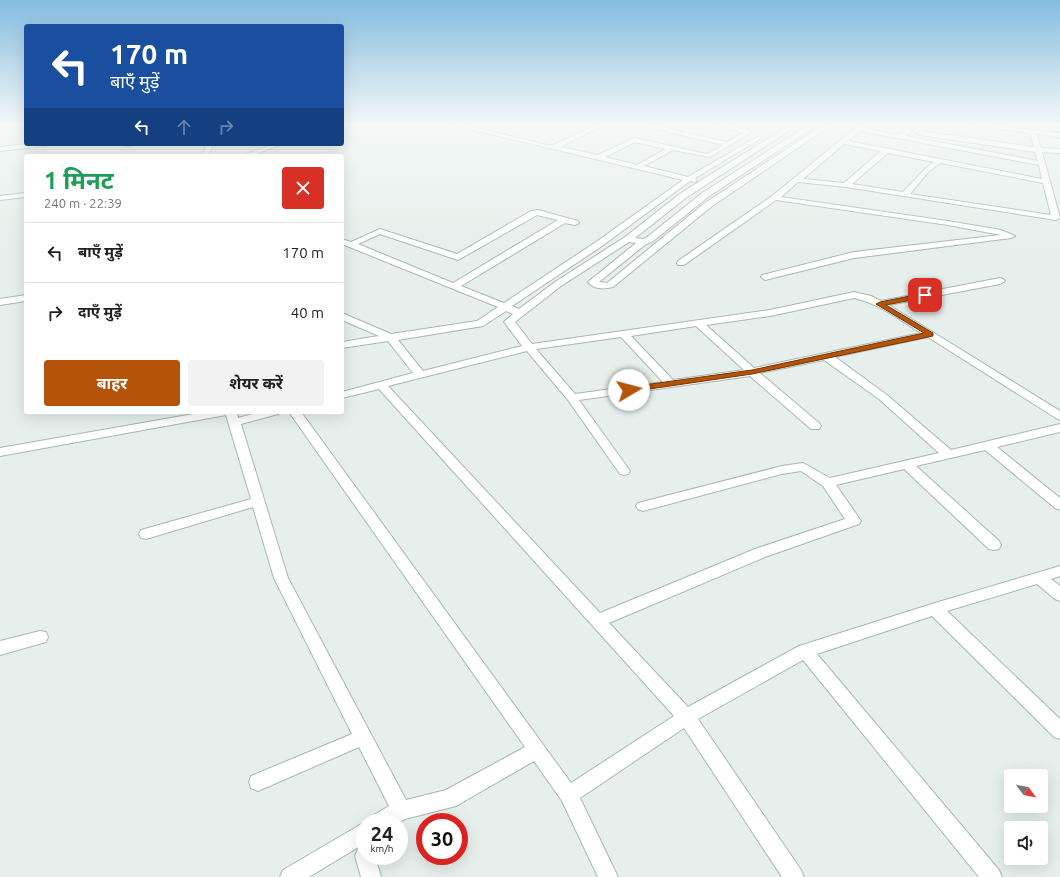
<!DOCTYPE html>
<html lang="hi">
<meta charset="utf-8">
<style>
body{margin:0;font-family:Ubuntu,"Noto Sans Devanagari",sans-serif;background:#f2f2f2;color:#202124;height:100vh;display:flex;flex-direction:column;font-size:15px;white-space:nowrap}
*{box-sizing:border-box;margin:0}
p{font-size:13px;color:#757577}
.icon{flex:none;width:22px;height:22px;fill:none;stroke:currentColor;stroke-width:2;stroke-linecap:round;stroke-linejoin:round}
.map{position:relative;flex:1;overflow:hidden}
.drawer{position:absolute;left:24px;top:154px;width:320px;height:260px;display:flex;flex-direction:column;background:#fff;border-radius:4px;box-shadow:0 4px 16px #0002}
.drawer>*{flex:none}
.top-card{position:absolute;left:24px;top:24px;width:320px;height:122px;border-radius:4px;box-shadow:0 4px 16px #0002;background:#1a4fa0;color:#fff;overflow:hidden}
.needle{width:26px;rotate:122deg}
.tools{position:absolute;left:1004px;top:769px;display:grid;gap:8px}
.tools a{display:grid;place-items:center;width:44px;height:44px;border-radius:4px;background:#fff;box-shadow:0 4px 16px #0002;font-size:20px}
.speed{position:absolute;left:356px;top:813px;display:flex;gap:8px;font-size:20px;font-weight:700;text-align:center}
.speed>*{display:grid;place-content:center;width:52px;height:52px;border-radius:50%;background:#fff;box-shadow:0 4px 16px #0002;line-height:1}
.speed small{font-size:10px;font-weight:400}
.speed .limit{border:6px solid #d22;background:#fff;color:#111}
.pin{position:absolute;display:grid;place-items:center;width:34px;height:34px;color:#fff;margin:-17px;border-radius:8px;box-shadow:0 2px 6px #0006}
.me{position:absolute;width:44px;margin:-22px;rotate:82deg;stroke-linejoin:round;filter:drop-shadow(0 0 3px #0008)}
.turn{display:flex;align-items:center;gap:14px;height:84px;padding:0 20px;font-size:18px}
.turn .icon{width:52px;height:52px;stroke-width:2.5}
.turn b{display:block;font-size:28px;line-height:34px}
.lanes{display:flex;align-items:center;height:38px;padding:0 20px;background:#0003;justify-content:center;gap:20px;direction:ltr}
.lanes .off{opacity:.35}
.round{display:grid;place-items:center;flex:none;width:42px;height:42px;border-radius:4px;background:#f2f2f2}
.overview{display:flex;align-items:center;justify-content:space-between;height:68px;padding:0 20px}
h1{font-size:24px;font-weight:700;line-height:30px;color:#1e9e55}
.action{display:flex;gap:8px;margin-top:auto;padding:8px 20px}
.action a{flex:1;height:46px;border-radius:4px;background:#b45309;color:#fff;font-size:16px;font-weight:700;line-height:46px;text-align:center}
.action a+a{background:#f2f2f2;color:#202124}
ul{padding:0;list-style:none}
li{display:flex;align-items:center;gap:12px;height:60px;padding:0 20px;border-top:1px solid #e0e0e0}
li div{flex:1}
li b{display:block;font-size:15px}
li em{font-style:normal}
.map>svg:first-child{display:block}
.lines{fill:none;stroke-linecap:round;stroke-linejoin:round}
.minor-casing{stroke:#a8b8b2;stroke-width:2}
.tertiary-casing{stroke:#a8b8b2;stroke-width:2}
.minor{fill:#fff;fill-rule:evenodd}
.tertiary{fill:#fff;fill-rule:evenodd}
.route{fill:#b45309;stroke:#753606}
</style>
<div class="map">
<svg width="1060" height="877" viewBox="0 0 1060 877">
<rect width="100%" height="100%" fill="#e6efeb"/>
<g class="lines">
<defs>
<g id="minor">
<path d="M452,125H464L547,145H553L595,125H604L560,147L598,155L634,138L707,154L723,145L640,125H653L727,142L743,133L715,125H728L750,131V133L710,157L673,150L644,166L688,177L757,137L762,138L695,178L697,180L696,182L690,181L602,246L512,306L519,309L555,282L625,237L681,193L790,125H798L687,197L635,238L643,239L646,238L702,193L809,125H817L708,197L652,242L646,244L599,282L607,283L705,203L823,125H831L711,207L613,287C604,289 595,290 588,282L636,243L629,242L561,286L515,322L532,344L770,310L854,292L871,296L881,301L1000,278L1003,279L1005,281L1000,284L889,305L1060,411V420L1056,418L928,337L835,357L887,395L951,450L1060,424V432L997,447L1060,498V510L1055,508L985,450L916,466L999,541L1001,545L999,549L994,550L989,549L904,469L836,485L861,521L859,524L765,557L609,623L688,707L799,646L935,603L1060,566V576L1051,579L1060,586V601L1055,599L1037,584L947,611L1060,719V739L1054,737L932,616L817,654L999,870L1002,877H979L803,660L698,719L801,870L804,877H782L684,728L580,798L618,877H598L562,801L534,761L456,806L405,819L399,822H371L374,815L389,806L359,747L258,791L251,788L249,782L251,776L352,734L274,578L253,507L146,539L141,538L139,534L141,530L251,499L226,415L0,456V448L205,412H237L238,418L260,412H280L278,414L241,424L288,578L406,800L446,790L525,747L289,412H301L571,783L674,716L379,389L342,398V392L413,373L388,341L342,348V342L379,336L342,320V313L391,334L477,321L498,307L342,244V239L351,242L380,229L457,254L531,211L538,210L578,221L579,223L575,225L565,223L461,286L504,303L596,242L683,180ZM635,142L666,149L637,165L605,157ZM537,215L558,220L453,283L358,244L380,234L458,260ZM854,298C878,303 900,320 921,333L754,368L706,325L770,316ZM506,311L513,314L504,322L522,346L423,371L398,340L483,326ZM696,326L744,370L673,380L631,336ZM621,337L663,382L575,394L536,349ZM527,351L568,400L620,474L624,475L628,474L630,471L579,400L750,376L811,429H819L821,426L819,423L760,373L824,360L879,399L939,453L830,478L803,463L782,466L638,503L636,506L638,509L643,511L782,474L801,471L823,486L845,519L755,549L600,613L388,386Z"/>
<path d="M859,125H866L863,128L899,135L906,130L909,125H915L911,132L906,136L1038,161L1035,152L920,135L917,133L920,131L1034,147L1030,132L1035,131L1041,148L1060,149V153L1042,152L1060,218L1056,220L846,187L798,182L781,197L948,221L1001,230L1015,236L1011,238L854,258L765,280L761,277L762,275L854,252L1001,235L948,225L776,200L684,265H678L677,263L678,261L772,196ZM860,131L1039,165L1042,179L848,141ZM844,144L881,151L844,183L803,179ZM888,153L934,162L925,169L903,192L852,184ZM941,163L1043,183L1051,215L910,194L929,171Z"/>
<path d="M27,144H48L45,146L0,151V147Z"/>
<path d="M121,144H134C131,147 124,147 121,144Z"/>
<path d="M203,144H209L212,148L207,156H201L206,148Z"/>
<path d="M273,144H282L251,156H242Z"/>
<path d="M26,193V197L0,200V196Z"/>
<path d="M26,295V301L0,305V299Z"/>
<path d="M40,631L46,632L48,637L46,642L0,655V641Z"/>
<path d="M365,822V843L309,877H280L283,870Z"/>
<path d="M365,846V856H375L381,877H361L355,856L358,849Z"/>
</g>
<path id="tertiary" d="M968,125H991L1060,133V137Z"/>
</defs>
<use href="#minor" class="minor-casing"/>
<use href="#tertiary" class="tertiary-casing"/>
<use href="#minor" class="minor"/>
<use href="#tertiary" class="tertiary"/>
</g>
<linearGradient id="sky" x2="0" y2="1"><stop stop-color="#84bce0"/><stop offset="0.5" stop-color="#f4f8f6"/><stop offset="1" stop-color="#f4f8f6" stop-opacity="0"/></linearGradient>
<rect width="1060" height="248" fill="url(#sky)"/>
<path class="route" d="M925,293L927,294V297L886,305L933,333V336L752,374L629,392L624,390L629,387L752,370L924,333L876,304L880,302Z"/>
</svg>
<div class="tools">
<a><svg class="needle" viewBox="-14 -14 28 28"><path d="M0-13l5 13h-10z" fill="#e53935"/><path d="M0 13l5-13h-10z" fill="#757577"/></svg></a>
<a><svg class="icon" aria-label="sound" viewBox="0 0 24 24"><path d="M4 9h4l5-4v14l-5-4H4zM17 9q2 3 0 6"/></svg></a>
</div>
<div class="speed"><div>24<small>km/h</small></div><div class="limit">30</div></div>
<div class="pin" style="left:925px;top:295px;background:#d93025"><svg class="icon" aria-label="arrive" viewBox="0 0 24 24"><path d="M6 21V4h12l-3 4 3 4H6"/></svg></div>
<svg class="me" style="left:629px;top:390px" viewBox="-20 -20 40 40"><circle r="19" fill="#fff"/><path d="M0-13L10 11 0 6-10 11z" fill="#b45309"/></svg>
<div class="top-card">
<div class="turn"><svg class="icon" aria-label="left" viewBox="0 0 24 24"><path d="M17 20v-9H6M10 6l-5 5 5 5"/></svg><div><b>170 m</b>बाएँ मुड़ें</div></div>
<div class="lanes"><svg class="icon" aria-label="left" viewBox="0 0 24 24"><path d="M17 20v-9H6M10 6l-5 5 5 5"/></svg><svg class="icon off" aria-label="ahead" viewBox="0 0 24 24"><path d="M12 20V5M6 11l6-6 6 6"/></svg><svg class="icon off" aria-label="right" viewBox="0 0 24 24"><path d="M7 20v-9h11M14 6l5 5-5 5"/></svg></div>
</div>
<section class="drawer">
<div class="overview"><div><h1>1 मिनट</h1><p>240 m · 22:39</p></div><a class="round" style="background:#d93025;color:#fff"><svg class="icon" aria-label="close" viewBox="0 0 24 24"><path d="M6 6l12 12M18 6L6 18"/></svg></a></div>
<ul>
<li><svg class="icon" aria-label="left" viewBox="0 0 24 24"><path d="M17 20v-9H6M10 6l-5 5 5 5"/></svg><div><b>बाएँ मुड़ें</b></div><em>170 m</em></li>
<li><svg class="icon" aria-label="right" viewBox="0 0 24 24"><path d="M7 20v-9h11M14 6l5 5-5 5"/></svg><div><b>दाएँ मुड़ें</b></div><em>40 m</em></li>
</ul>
<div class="action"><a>बाहर</a><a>शेयर करें</a></div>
</section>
</div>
